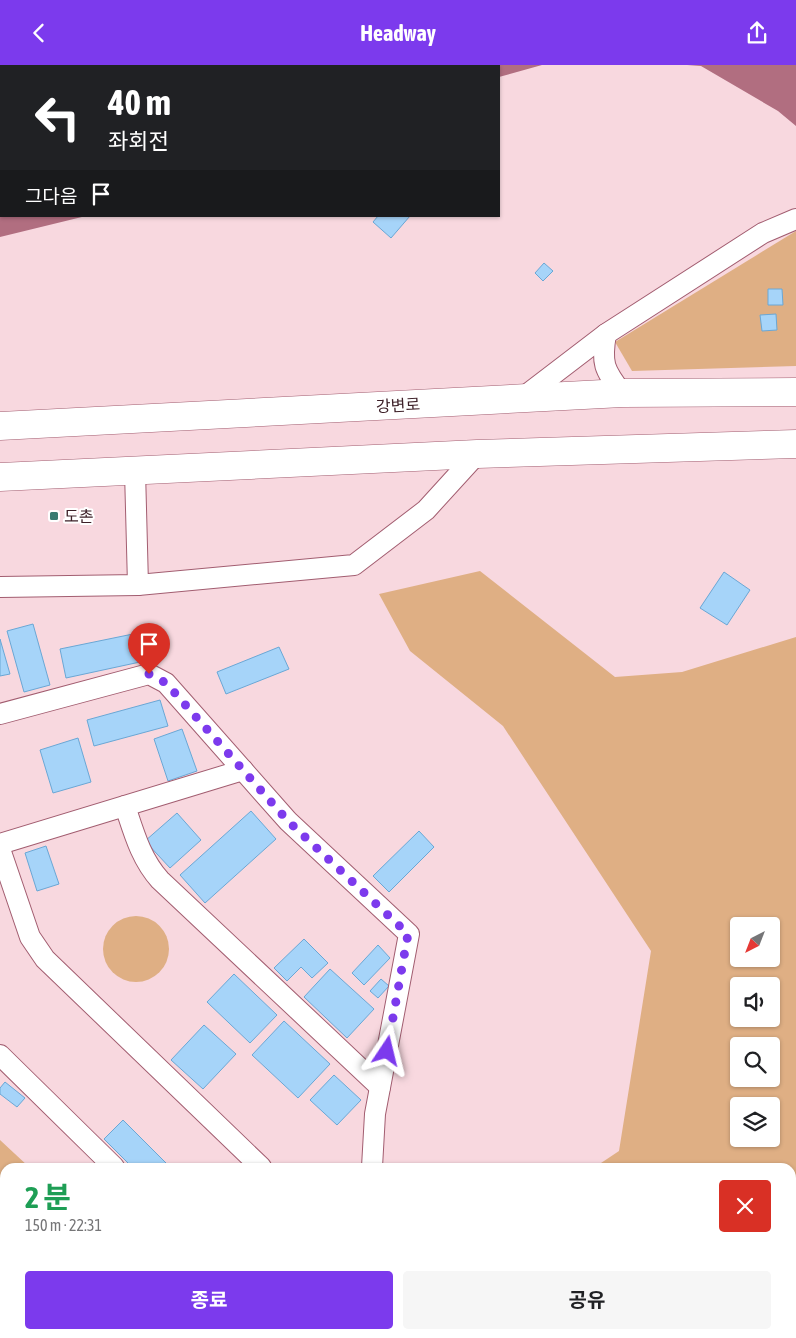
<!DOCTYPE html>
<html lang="ko">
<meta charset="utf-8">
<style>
body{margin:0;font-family:"Asap Condensed","Noto Sans KR",sans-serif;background:#f6f6f6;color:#202124;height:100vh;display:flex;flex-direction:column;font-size:19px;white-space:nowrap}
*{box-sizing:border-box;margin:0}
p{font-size:16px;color:#757577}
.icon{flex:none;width:28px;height:28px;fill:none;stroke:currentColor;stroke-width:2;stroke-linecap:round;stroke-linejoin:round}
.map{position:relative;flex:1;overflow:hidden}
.drawer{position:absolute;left:0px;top:1098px;width:796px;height:176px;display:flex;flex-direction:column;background:#fff;border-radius:15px 15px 0 0;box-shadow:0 1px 4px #0004}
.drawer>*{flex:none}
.top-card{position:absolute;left:0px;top:0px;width:500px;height:152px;box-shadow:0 1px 4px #0004;background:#202124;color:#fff;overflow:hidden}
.needle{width:32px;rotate:222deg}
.tools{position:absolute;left:730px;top:852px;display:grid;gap:10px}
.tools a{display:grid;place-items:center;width:50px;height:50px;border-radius:5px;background:#fff;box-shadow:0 1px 4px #0004;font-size:25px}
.pin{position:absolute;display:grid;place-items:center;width:42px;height:42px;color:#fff;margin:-51px -21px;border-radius:50% 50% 50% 0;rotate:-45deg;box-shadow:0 0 5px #0007}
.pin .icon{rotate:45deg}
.me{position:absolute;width:55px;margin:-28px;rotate:10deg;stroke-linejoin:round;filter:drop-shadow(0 0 4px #0008)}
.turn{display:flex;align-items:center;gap:18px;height:105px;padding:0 25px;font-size:22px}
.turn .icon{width:65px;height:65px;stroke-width:2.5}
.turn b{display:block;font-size:35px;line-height:42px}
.then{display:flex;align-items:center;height:48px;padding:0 25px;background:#0003;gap:10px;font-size:19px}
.round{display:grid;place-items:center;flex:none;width:52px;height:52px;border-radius:5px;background:#f6f6f6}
.summary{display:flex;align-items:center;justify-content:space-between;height:85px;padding:0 25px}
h1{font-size:30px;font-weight:700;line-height:38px;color:#1e9e55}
.cta{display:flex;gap:10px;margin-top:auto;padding:10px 25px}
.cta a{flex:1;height:58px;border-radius:5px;background:#7c3aed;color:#fff;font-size:20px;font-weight:700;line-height:58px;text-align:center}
.cta a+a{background:#f6f6f6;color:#202124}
header{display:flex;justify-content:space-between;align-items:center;height:65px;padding:0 25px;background:#7c3aed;color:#fff;font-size:22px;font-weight:700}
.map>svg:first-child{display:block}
.green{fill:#dfaf84;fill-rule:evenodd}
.water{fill:#b16e80}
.building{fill:#a6d4f9;stroke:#6aa7d5}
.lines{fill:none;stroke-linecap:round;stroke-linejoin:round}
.street-casing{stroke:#a25d70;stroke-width:22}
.secondary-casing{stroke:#a25d70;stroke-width:29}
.street{stroke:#fff;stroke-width:20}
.secondary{stroke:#fff;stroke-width:28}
.route{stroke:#7c3aed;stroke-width:9;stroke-dasharray:0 16.2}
.poi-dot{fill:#367c72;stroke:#fff;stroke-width:2}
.labels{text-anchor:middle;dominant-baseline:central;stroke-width:4;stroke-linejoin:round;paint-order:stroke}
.street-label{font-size:16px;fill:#3d2028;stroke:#fff}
.poi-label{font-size:16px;fill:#3d2028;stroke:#fff;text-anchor:start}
</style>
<header><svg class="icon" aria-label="back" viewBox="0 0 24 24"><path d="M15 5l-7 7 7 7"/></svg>Headway<svg class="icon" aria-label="share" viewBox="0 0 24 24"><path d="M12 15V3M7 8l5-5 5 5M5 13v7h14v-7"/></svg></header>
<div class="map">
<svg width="796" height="1273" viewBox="0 0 796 1273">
<rect width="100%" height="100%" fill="#f8d8df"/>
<g class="green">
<path d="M796,166V301L632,306L615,277Z"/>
<path d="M480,506L615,612L682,607L796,572V1273H428L426,1269H791V1102H595L619,1086L651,886L503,661L410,586L379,529ZM739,861H771V894H739ZM739,921H771V954H739ZM739,981H771V1014H739ZM739,1041H771V1074H739Z"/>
<circle cx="136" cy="884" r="33"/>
<path d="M0,1075L29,1102H5V1269H176V1273H0Z"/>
</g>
<g class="water">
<path d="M0,0H542L499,12V1H1V151H86L0,172Z"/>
<path d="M687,0H796V61L778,46L701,1Z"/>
</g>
<g class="building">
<path d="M378,151H410L391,173L373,157Z"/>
<path d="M544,198L553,206L543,216L535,208Z"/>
<path d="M768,224H782L783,240H768Z"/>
<path d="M776,249L777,265L762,266L760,250Z"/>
<path d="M724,507L750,525L727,560L700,543Z"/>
<path d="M33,559L50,620L24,627L7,566Z"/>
<path d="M133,569L140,597L66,613L60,584Z"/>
<path d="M0,574L10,609L0,611Z"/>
<path d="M279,582L289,604L226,629L217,607Z"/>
<path d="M160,635L168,661L94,681L87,655Z"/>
<path d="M182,664L197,706L168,716L154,674Z"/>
<path d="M78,673L91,717L53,728L40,685Z"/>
<path d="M251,746L276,774L205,838L180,810Z"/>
<path d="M177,748L201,775L170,803L145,776Z"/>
<path d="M419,766L434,782L389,827L373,811Z"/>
<path d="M46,781L59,819L37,826L25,788Z"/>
<path d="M304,874L328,898L312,913L301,902L287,916L274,903Z"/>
<path d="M378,880L390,893L364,920L352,908Z"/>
<path d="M330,904L374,944L347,973L304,932Z"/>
<path d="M234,909L277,950L250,978L207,937Z"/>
<path d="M381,914L389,921L378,933L370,926Z"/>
<path d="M284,956L330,999L298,1033L252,990Z"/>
<path d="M204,960L236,989L203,1024L171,995Z"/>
<path d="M334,1010L361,1035L337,1060L310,1035Z"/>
<path d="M5,1017L25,1033L17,1042L0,1029V1023Z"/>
<path d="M123,1055L169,1101L168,1102H132L104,1074Z"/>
</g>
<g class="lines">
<defs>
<g id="street">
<path d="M606,269C601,298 604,305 622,328"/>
<path d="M521,334L606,269L763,168L796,154"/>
<path d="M135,406L138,520"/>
<path d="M0,522L138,520L354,500L426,445L477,389"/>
<path d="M0,649L149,609L166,618L288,756L409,869L375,1049L372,1102"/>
<path d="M125,741C134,768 141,794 160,815L380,1022"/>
<path d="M0,779L243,705"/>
<path d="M0,784L30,872L45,894L261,1102"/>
<path d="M0,990L114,1102"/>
<path d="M269,1273V1269"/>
</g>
<g id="secondary">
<path d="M0,361L622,328L796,327"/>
<path d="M0,412L477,389L796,379"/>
</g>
</defs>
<use href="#street" class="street-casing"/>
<use href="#secondary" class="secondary-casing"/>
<use href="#street" class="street"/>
<use href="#secondary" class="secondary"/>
</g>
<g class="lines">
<path class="route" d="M149,609L166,618L288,756L408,869L387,986"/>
</g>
<rect class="poi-dot" x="49" y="446" width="10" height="10" rx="2.5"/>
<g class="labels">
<g class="street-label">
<text transform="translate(398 340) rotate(-3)">강변로</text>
</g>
<g class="poi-label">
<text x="64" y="451">도촌</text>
</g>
</g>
</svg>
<div class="tools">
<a><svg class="needle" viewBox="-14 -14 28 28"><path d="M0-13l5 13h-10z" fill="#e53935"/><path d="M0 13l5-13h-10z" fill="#757577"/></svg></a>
<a><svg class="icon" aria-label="sound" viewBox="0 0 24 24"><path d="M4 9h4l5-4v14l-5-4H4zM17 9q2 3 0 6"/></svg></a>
<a><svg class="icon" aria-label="search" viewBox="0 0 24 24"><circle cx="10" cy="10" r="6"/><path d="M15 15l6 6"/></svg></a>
<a><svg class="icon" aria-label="layers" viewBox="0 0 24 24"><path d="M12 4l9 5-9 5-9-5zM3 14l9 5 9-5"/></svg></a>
</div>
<div class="pin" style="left:149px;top:609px;background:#d93025"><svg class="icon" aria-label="arrive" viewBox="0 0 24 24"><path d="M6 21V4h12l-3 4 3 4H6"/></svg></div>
<svg class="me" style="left:387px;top:986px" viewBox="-20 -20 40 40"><path d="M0-17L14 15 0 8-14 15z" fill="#7c3aed" stroke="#fff" stroke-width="4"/></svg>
<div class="top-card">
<div class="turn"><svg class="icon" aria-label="left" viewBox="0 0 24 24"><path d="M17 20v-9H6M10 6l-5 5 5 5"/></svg><div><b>40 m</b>좌회전</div></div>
<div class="then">그다음<svg class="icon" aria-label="arrive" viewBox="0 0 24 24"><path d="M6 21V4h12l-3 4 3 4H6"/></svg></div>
</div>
<section class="drawer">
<div class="summary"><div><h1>2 분</h1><p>150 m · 22:31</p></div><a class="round" style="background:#d93025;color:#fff"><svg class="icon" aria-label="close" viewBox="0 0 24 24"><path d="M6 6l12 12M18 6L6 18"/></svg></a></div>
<div class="cta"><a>종료</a><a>공유</a></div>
</section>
</div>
